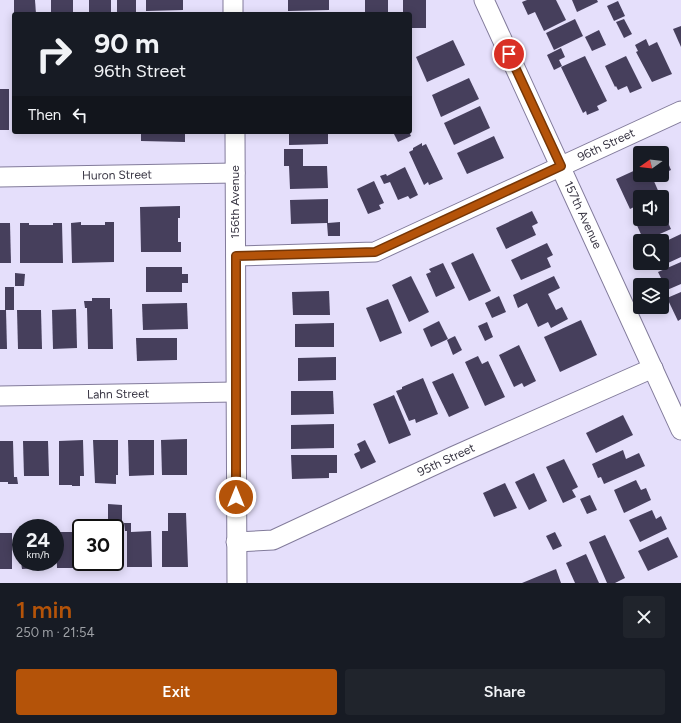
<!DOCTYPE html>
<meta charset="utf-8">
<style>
body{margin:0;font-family:Figtree,sans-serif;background:#20242c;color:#f1f3f6;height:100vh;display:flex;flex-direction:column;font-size:15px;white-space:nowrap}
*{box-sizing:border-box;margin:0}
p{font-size:13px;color:#9ea1a6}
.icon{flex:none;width:22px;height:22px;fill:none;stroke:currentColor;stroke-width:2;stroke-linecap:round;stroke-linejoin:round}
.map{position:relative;height:583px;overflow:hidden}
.panel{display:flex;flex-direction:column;background:#171b24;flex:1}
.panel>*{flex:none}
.banner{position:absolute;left:12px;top:12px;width:400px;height:122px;border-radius:4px;box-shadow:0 2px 10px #0003;background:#171b24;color:#f1f3f6;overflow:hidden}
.needle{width:26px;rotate:256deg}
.controls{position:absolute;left:633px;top:146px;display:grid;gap:8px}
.controls a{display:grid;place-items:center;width:36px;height:36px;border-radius:4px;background:#171b24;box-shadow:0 2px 10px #0003;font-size:20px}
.speed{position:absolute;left:12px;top:519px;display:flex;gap:8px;font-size:20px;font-weight:700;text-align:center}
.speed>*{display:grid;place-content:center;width:52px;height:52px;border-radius:50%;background:#171b24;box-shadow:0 2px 10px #0003;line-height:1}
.speed small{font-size:10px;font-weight:400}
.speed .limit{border:2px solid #111;border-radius:6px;background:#fff;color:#111}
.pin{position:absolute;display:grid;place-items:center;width:34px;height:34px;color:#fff;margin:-17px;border:2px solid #fff;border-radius:50%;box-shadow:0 1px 4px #0007}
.me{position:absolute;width:44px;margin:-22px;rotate:0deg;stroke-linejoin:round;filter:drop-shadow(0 0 3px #0008)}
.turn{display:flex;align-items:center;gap:14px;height:84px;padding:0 16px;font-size:18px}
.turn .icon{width:52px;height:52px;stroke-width:2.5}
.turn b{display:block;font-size:28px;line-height:34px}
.then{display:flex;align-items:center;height:38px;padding:0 16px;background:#0003;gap:8px;font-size:15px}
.round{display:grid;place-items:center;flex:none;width:42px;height:42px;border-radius:4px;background:#20242c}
.headline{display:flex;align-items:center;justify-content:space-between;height:68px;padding:0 16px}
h1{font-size:24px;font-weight:600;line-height:30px;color:#b45309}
.primary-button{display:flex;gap:8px;margin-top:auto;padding:8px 16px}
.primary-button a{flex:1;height:46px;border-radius:4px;background:#b45309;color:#fff;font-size:16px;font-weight:600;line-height:46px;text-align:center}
.primary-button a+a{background:#20242c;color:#f1f3f6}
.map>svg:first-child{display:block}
.building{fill:#463f5c}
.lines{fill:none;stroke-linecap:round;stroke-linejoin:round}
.minor-casing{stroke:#827b9b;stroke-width:21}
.minor{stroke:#fff;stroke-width:19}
.route-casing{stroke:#753606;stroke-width:10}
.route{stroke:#b45309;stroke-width:7}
.labels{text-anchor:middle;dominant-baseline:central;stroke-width:4;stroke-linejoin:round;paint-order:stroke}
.street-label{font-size:12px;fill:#383543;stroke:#fff}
</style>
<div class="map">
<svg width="681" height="583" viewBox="0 0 681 583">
<rect width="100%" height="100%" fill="#e5dffb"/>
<g class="building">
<path d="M14,0H35L36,14H14Z"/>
<rect x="51" y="0" width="22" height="14"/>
<rect x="89" y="0" width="22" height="14"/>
<rect x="117" y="0" width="19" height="14"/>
<path d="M146,0H183V10L146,11Z"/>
<path d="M288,0H329V10L288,11Z"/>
<rect x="365" y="0" width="23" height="14"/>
<path d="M403,0H426V28H410V14H403Z"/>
<path d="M527,0H556L566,20L544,31L535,12L528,15L522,2Z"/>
<path d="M572,0H597L598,2L577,12Z"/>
<path d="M618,1L625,16L614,21L607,6Z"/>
<path d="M575,19L583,36L554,50L546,33Z"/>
<path d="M624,19L632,34L624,38L616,22Z"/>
<path d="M681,26V47L673,29Z"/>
<path d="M599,30L606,45L592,51L585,37Z"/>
<path d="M646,39L649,46L657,42L672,74L652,82L636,52L638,51L635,45Z"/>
<path d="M453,40L465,65L427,82L416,57Z"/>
<path d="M561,48L565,57L559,60L562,66L554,70L547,55Z"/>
<path d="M585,56L607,101L597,106L599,110L587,115L586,111L583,113L561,67Z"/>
<path d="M626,56L642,88L630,93L627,86L618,90L616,86L615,87L605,66Z"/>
<path d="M469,78L479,99L441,117L432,95Z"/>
<rect x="0" y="89" width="9" height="41"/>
<path d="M480,106L490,128L454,145L444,123Z"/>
<path d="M141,132H185V142L141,141Z"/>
<path d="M289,132H328V144L289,145Z"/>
<path d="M393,132H409L411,136L398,142Z"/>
<path d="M494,136L504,158L467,174L457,153Z"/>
<path d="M422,143V146L426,144L443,179L429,185L428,182L424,185L409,152L413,150V148Z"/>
<path d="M284,149H303V166H327L328,188L290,189L289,166H284Z"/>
<path d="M668,163L671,170L662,174V166Z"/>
<path d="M405,167L418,195L410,199L408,196L398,200L390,182L384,184L380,176L386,174L387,176Z"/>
<path d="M640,168V175H661L653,179L660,195L655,197H640V204L630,209L616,179Z"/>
<path d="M374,181L384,203L379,205L381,209L368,214L357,189Z"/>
<path d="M328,199V223L340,222V236H328L327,223L291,224L290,200Z"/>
<path d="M180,206V218H178V242H181V252H141L140,207Z"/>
<path d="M662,210L671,229L644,241L635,221L640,219H662Z"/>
<path d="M532,211L538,223L532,226L536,235L506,249L496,228Z"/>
<path d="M81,222V225H105V222H114V262L72,263L71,223Z"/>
<path d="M0,223H10L11,263H0Z"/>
<path d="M20,223H29V225H53V223H62L63,263H20Z"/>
<path d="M681,234V257L657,268L655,263H662V243Z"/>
<path d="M547,243L553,255L547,258L551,267L521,280L511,260Z"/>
<path d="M473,253L491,291L469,301L451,263Z"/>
<path d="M681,262V284L667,290L658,272Z"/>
<path d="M443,263L455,288L436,297L426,274L431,272L429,269Z"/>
<path d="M146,267H182V274H188V283H182V292H146Z"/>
<path d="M15,273L25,274L24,286H15Z"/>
<path d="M411,276L429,312L409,322L392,285Z"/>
<path d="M554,276L560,288L548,294L556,310L562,307L568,319L551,328L548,322L538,327L527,303L518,308L513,295Z"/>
<rect x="5" y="287" width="9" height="23"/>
<path d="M329,291L330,315H293L292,292Z"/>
<path d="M681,292V319L678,321L667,298Z"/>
<path d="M499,296L506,312L492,318L485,303Z"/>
<path d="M92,298H110V309H112L113,349H88L87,308H85L84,301H92Z"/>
<path d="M388,299L402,333L380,342L366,308Z"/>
<path d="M187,303L188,329L143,330L142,304Z"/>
<path d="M76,309L77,348L53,349L52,310Z"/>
<path d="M0,310H6L7,349H0Z"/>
<path d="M17,310H41L42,349H18Z"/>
<path d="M581,320L597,355L560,372L544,337Z"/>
<path d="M439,321L448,339L431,347L423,329Z"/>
<path d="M487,322L493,337L485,341L478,326Z"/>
<path d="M334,323V347H295V324Z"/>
<path d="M455,336L462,350L453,355L447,340Z"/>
<path d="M136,338H177V360L137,361Z"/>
<path d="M519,345L536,381L524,387L522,383L514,387L499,355Z"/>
<path d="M478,356L482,364L488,361L505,397L485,406L465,362Z"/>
<path d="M336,357V380L298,381V358Z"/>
<path d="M453,373L469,408L449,417L432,382Z"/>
<path d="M423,378L438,414L416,423L415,419L409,421L396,391L402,389V387Z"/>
<path d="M291,391H333L334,414L291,415Z"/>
<path d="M394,395L411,435L389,444L373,404Z"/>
<path d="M623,415L633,435L596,453L586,433Z"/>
<path d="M334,424V448L291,449V425Z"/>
<path d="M187,439V475H162L161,440Z"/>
<path d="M83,440L84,476H80V486H72V485H59V441Z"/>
<path d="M93,440H118V475H116V484L95,483Z"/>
<path d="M128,440H154V475L129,476Z"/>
<path d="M365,440L376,462L361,469L354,454L360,451L357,444Z"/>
<path d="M0,441H13L14,477H17L18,484H8V482H0Z"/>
<path d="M23,441H48L49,476H24Z"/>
<path d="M623,450L626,459L639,453L645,466L604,484L601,477L598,478L592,464Z"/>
<path d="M291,455H337V473H329V478L292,479Z"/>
<path d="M564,459L578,487L572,490L576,497L563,503L546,467Z"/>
<path d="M534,473L547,501L529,510L515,482Z"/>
<path d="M636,480L641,490L646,488L651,500L624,513L614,490Z"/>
<path d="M505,483L517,508L494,517L483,493Z"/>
<path d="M590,495L597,510L587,514L580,499Z"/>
<path d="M108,504L122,505V521H108Z"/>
<path d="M652,510L656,519L661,516L667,529L640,542L629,520Z"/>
<path d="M168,513H186L188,567H162V531H168Z"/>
<path d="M124,523H131V532L151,531L152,567H127V531H125Z"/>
<path d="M115,531H117V567L91,568V562H115Z"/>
<path d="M56,532H81V562H82V568H57Z"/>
<path d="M555,532L562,546L553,550L546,536Z"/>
<rect x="0" y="533" width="12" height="36"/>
<path d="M605,535L625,578L615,583H607L589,542Z"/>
<path d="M668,537L678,557L648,571L638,551Z"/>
<path d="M586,554L599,583H575L566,563Z"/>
<path d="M21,562H47V568L22,569Z"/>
<path d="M556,569L561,583H522Z"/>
</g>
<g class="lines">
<defs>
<g id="minor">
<path d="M233,0V14"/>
<path d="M484,0L681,430"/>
<path d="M235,132L237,583"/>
<path d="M0,177L235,173"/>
<path d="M236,256L375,252L681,111"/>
<path d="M0,396L235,392"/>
<path d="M236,542L273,540L454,456L653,368"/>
</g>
</defs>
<use href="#minor" class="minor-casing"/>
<use href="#minor" class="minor"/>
</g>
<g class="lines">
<defs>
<path id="route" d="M236,497V256L375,252L561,166L509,54"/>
</defs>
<use href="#route" class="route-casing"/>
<use href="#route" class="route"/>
</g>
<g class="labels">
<g class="street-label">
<text transform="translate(606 145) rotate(-25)">96th Street</text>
<text transform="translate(117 175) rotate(-1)">Huron Street</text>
<text transform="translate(235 202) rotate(-90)">156th Avenue</text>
<text transform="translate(583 215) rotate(65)">157th Avenue</text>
<text transform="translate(118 394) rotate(-1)">Lahn Street</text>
<text transform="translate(446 460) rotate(-25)">95th Street</text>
</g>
</g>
</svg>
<div class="controls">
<a><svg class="needle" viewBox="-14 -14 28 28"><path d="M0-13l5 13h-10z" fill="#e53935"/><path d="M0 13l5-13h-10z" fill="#9ea1a6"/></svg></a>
<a><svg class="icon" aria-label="sound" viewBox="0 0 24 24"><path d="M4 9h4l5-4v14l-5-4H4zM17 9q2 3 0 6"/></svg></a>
<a><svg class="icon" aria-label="search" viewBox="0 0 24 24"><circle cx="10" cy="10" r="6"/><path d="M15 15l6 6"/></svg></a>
<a><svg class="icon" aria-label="layers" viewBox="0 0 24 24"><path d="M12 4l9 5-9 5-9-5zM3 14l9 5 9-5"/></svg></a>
</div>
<div class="speed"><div>24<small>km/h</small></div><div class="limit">30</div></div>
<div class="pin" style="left:509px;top:54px;background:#d93025"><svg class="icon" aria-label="arrive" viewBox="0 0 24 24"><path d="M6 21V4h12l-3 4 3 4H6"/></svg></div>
<svg class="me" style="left:236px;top:497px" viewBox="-20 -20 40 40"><circle r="17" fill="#b45309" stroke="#fff" stroke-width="3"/><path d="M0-11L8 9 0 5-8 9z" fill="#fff"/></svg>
<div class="banner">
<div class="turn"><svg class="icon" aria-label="right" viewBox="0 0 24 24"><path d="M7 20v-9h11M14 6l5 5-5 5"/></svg><div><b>90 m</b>96th Street</div></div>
<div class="then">Then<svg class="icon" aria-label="left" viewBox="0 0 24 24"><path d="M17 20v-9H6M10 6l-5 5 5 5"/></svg></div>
</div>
</div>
<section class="panel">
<div class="headline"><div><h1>1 min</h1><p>250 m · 21:54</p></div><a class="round"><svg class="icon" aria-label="close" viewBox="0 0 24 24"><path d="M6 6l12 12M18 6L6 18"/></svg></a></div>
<div class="primary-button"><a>Exit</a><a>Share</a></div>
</section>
